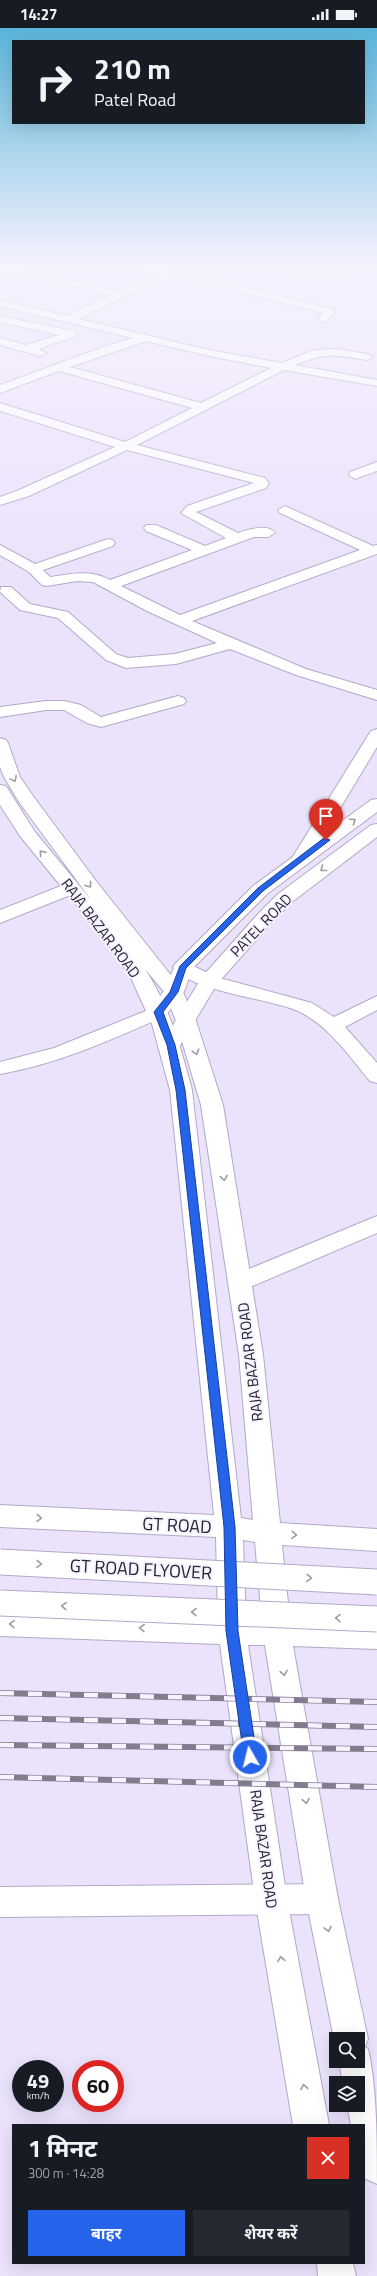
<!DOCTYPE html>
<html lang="hi">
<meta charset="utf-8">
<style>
body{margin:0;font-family:"Titillium Web","Noto Sans Devanagari",sans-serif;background:#242831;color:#f1f3f6;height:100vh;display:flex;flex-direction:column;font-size:15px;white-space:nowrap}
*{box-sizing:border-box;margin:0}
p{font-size:13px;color:#9ea1a6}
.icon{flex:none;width:22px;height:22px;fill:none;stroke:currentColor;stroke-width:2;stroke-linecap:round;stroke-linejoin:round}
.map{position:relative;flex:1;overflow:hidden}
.side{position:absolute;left:12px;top:2096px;width:353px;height:140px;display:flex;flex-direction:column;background:#171b24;border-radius:0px;box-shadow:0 4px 16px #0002}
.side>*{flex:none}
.hud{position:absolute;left:12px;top:12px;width:353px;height:84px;border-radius:0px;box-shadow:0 4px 16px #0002;background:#171b24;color:#f1f3f6;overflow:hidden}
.tools{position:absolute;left:329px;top:2004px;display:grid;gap:8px}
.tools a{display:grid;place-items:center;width:36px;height:36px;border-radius:0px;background:#171b24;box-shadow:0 4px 16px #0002;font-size:20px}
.speed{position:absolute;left:12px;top:2032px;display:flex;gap:8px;font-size:20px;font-weight:700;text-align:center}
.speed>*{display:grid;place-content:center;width:52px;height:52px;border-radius:50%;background:#171b24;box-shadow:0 4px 16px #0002;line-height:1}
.speed small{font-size:10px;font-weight:400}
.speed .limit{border:6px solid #d22;background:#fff;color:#111}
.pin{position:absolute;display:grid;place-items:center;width:34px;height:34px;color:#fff;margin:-41px -17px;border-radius:50% 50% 50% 0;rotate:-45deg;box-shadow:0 0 4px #0007}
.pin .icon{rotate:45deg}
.me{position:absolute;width:44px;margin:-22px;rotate:352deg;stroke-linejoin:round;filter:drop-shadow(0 0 3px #0008)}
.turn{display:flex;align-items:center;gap:14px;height:84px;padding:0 16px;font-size:18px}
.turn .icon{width:52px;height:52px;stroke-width:2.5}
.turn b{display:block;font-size:28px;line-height:34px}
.round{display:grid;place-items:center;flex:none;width:42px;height:42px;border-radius:0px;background:#242831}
.head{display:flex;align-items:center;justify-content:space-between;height:68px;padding:0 16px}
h1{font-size:24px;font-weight:700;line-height:30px}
.action{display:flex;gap:8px;margin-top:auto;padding:8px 16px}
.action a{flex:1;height:46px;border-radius:0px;background:#2563eb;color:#fff;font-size:16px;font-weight:700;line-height:46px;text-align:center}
.action a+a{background:#242831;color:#f1f3f6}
.status{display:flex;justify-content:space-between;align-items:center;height:28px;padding:0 20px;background:#171b24;direction:ltr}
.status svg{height:11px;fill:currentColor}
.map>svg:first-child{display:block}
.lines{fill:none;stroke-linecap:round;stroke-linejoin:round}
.service-casing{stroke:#b3a8c7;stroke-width:2}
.minor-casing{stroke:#b3a8c7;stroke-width:2}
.tertiary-casing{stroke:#b3a8c7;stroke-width:2}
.primary-casing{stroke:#b3a8c7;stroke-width:2}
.service{fill:#fff;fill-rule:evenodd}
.minor{fill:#fff;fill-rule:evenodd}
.tertiary{fill:#fff;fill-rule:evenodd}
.primary{fill:#fff;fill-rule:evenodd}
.rail-casing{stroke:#837c8f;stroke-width:6}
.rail{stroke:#f6f2ff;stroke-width:4.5;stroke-dasharray:14;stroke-linecap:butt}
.trunk-bridge-casing{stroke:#b3a8c7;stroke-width:27;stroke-linecap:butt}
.trunk-bridge{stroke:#fff;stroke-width:25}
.oneway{stroke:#9e9ca1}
.route{fill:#2563eb;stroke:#184099}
.labels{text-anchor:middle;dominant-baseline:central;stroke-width:4;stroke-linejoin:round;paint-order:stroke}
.street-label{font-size:15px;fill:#27222e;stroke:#f6f2ff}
.near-street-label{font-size:18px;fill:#27222e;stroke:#f6f2ff}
</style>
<div class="status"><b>14:27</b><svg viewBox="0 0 49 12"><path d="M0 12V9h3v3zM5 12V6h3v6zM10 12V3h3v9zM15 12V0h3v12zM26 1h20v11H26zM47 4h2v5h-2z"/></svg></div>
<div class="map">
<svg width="377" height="2248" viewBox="0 0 377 2248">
<rect width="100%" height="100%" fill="#ebe2fc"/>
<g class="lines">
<defs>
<path id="service" d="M284,234H291L287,237L348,253L345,255L282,239L281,236Z"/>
<g id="minor">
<path d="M113,234H131L271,265L334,282L335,284L327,293L323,294L318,291L323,285L269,271L175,250L125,268L79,291L209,322L282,335L314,322L336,321L367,326L373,329L367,332C336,327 326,324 295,337L377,352V358L284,342L137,417L265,450L269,455L266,460L196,484L238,505C247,502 268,495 275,505L268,509H254L121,558L180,587L360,522L280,485L278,482L285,478L373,518L377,517V526L192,593L306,641L377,662V672L296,647L230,621L176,636L126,640L106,632L58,590L20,582L0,564L1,559H11L30,576L68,584L116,626L128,630L175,626L217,615L147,583L93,554L77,553L47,558L42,557L29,544L0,527V517L35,536L108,511L113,512L115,515L113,518L43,542L50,549C71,546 91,541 110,552L192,522L146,503L144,500L146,497H156L205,518L226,510L181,485L187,478L254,455L127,422L29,468L0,477V469L19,462L115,419L0,383V375L125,414L192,380L59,343L0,365V357L106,318L133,310L0,278V272L67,288L111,267L0,243V237L120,263L163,247L114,236ZM146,313L209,328L271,340L201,375L70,339Z"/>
<path d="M0,288L72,303L77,306L76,308L38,321L46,325L40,328L0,317V310L26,317L59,307L0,294Z"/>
<path d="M377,434V443L355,451L349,447L350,444Z"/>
<path d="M178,668L184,670L186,673L184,676L101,699L87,695L64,682H46L0,689V679L46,673H64L81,677L101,689Z"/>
<path d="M377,701V719L310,830L307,834H295L292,830L369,706L371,703Z"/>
<path d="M71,854L78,856L80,860L78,864L0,895V882Z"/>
<path d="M183,933L216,949L312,975L334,989L377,968V982L345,999L377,1035V1055L370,1053C349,1028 328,997 298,983C269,970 191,964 173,939L176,935Z"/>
<path d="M158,978L165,980L168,984L165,988C111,1012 58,1036 0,1046V1034L54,1020Z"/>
<path d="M377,1188V1205L248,1260L240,1262L232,1260L228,1254L232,1248Z"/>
<path d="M322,1856L333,1860L338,1871L333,1882L322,1886L0,1889V1859Z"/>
</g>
<g id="tertiary">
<path d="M377,771V784L267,866L192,941L184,964L165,988L158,990L151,988L148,984L164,963L176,935L253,858L371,772Z"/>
<path d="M377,796V809L292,874L271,895L217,956L178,1021L171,1023L164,1021L161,1017L202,949L257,887L278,866L371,797Z"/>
</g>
<g id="primary">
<path d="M0,710L6,712L8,715L20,749L33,768L96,853L181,960L196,993L223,1077L263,1327L280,1495L377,1501V1523L282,1517L290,1594L377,1597V1621L293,1618L338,1871L368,2011L365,2019L368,2021C377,2058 377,2115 377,2156L364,2150V2097H351L347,2077H358V2055H343L339,2033H358V2011H336V2016L334,2011L306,1871L265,1617H248L287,1871L329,2097H293L255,1871L220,1616L0,1608V1584L218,1591L216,1509L0,1499V1477L214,1487L170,1062L152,996L131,950L109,917L20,808L0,777V757L6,758L35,804L92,873L19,774L4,749L0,739ZM145,941L165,965L176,993L201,1077L239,1327L253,1492L241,1490L192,1062C181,1020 169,978 145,941ZM243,1512L255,1514L262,1593L246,1592Z"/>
<path d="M317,2235H353L356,2248H318Z"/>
</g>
</defs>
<use href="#service" class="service-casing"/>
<use href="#minor" class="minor-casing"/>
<use href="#tertiary" class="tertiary-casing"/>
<use href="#primary" class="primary-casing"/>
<use href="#service" class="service"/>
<use href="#minor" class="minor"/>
<use href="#tertiary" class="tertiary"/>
<use href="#primary" class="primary"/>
<defs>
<g id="rail">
<path d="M0,1665L377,1674"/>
<path d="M0,1690L377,1699"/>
<path d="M0,1717L377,1721"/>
<path d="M0,1749L377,1759"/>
</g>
</defs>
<use href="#rail" class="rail-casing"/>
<use href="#rail" class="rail"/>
<defs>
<g id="trunk-bridge">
<path d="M0,1534L377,1554"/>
<path d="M0,1575L377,1591"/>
</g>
</defs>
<use href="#trunk-bridge" class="trunk-bridge-casing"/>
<use href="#trunk-bridge" class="trunk-bridge"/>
</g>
<defs><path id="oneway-chevron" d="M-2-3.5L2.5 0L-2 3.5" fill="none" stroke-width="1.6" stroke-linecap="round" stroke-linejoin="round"/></defs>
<g class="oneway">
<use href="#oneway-chevron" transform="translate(14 751) rotate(62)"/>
<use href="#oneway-chevron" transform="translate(353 793) rotate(-35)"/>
<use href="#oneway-chevron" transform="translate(42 825) rotate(-130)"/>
<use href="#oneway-chevron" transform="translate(323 841) rotate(142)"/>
<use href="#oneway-chevron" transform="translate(89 857) rotate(53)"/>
<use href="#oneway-chevron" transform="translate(196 1024) rotate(73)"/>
<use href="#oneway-chevron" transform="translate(224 1150) rotate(81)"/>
<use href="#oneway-chevron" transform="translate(39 1490) rotate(3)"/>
<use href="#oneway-chevron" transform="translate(294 1507) rotate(4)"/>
<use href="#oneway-chevron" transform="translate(39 1536) rotate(3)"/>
<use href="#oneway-chevron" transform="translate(309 1550) rotate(3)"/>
<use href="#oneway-chevron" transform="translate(64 1578) rotate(-177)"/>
<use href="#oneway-chevron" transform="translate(194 1584) rotate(-178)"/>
<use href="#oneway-chevron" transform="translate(338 1590) rotate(-178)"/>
<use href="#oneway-chevron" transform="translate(12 1596) rotate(-178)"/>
<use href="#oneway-chevron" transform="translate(142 1600) rotate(-178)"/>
<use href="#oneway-chevron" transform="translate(284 1645) rotate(80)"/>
<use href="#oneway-chevron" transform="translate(306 1773) rotate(80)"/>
<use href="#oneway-chevron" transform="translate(328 1901) rotate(78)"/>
<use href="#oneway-chevron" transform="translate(281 1931) rotate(-100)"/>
<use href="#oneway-chevron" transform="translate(304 2059) rotate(-100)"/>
</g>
<linearGradient id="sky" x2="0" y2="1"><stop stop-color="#5ab5da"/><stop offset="0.43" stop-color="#f6f2fe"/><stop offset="1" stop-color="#f6f2fe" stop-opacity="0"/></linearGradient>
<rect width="377" height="549" fill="url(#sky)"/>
<path class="route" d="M324,810L330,812L263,863L186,940L178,964L163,984L175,1017L185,1062L235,1499L238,1603L257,1729L255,1733L250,1735L246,1733L244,1729L226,1603L224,1499L176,1062L167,1017L154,984L170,964L180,938L258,860Z"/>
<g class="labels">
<g class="street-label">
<text transform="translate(261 897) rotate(-46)">PATEL ROAD</text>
<text transform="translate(101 900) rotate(53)">RAJA BAZAR ROAD</text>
<text transform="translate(250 1334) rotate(-97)">RAJA BAZAR ROAD</text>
<text transform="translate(264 1821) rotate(82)">RAJA BAZAR ROAD</text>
</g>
<g class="near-street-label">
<text transform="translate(177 1497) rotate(3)">GT ROAD</text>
<text transform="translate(141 1541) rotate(3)">GT ROAD FLYOVER</text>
</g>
</g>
</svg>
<div class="tools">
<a><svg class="icon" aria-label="search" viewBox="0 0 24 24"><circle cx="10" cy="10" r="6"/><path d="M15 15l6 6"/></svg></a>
<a><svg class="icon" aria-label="layers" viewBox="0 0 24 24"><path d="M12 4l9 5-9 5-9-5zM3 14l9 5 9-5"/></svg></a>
</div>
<div class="speed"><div>49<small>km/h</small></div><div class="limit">60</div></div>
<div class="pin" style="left:326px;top:812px;background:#d93025"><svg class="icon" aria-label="arrive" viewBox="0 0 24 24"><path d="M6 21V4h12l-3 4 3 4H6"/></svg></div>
<svg class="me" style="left:250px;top:1729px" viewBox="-20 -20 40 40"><circle r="17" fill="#2563eb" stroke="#fff" stroke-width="3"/><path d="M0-11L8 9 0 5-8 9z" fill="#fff"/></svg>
<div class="hud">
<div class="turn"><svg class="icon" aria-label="right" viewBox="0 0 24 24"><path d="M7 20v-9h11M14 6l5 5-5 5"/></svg><div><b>210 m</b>Patel Road</div></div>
</div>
<section class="side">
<div class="head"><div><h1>1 मिनट</h1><p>300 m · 14:28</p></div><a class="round" style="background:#d93025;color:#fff"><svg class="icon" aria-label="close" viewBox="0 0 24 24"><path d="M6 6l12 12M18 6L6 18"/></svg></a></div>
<div class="action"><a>बाहर</a><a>शेयर करें</a></div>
</section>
</div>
